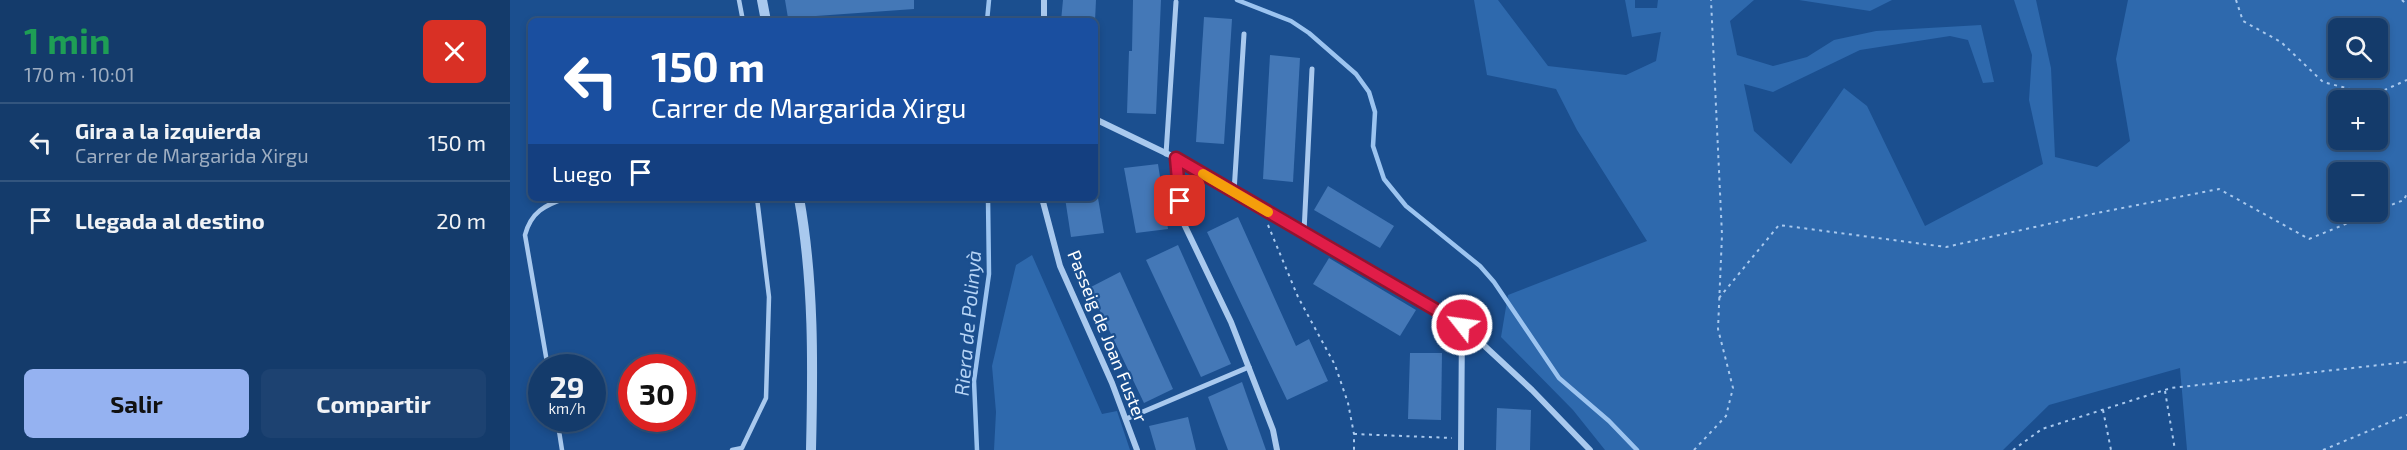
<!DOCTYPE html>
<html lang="es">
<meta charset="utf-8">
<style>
body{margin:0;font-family:"Exo 2",sans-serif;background:#1d4271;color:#f1f3f6;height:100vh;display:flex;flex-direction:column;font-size:22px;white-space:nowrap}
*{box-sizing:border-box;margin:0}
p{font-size:20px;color:#9dadc1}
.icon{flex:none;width:33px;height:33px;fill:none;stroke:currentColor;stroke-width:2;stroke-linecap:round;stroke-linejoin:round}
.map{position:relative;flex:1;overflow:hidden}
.side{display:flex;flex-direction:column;background:#143b6b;width:510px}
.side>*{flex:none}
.top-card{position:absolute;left:18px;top:18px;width:570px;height:183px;border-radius:9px;box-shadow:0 3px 9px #0003,0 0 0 2px #33557e;background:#1a4fa0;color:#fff;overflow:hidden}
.tools{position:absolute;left:1818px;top:18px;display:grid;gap:12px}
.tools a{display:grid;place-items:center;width:60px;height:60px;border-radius:9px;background:#143b6b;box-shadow:0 3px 9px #0003,0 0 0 2px #33557e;font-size:30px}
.speed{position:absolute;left:18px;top:354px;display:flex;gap:12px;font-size:30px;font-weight:700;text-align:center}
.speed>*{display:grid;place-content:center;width:78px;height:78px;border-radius:50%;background:#143b6b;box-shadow:0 3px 9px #0003,0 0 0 2px #33557e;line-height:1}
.speed small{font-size:15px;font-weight:400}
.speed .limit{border:9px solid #d22;background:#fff;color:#111}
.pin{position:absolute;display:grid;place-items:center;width:51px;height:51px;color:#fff;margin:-26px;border-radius:12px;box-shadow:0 3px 9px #0006}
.me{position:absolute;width:66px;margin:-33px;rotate:300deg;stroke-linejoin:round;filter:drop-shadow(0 0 4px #0008)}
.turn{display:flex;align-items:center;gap:21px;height:126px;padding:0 24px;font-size:27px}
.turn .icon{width:78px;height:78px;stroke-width:2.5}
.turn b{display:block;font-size:42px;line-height:51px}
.then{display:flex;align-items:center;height:57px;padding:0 24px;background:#0003;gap:12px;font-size:22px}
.round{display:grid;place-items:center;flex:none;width:63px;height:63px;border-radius:9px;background:#1d4271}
.overview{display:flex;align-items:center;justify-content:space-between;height:102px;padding:0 24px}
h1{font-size:36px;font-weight:700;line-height:45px;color:#1e9e55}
.cta{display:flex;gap:12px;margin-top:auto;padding:12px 24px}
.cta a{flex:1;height:69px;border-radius:9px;background:#95b2f1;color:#111;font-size:24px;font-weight:700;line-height:69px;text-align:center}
.cta a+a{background:#1d4271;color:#f1f3f6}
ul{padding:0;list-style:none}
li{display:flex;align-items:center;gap:18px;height:78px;padding:0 24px;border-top:2px solid #33557e}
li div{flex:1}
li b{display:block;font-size:22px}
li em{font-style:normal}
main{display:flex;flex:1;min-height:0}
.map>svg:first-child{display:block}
.green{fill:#2e69ad;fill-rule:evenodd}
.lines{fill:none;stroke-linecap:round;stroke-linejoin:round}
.stream{stroke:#9cc4f0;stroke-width:4.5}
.building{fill:#4478b7}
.path{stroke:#a9c9ee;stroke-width:2;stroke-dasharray:3 4.5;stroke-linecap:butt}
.service{stroke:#a9c9ee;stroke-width:4.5}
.pedestrian{stroke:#a9c9ee;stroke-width:5}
.minor{stroke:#a9c9ee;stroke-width:6}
.tertiary{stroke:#a9c9ee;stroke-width:10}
.route-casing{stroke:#92132f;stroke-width:15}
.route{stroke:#e11d48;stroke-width:10}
.slow{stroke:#f59e0b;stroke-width:10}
.labels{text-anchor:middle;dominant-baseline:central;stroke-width:4.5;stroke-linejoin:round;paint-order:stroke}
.street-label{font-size:18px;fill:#fff;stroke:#1b4f8f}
.water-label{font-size:20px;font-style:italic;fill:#b5d3f5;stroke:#1b4f8f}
</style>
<main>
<section class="side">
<div class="overview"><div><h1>1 min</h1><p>170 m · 10:01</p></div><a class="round" style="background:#d93025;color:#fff"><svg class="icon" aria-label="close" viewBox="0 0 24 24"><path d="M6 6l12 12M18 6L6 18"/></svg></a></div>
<ul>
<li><svg class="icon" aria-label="left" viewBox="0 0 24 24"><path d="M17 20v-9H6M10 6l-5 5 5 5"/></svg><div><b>Gira a la izquierda</b><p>Carrer de Margarida Xirgu</p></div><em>150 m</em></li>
<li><svg class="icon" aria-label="arrive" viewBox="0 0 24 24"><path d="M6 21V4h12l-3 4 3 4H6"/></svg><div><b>Llegada al destino</b></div><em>20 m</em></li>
</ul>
<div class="cta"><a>Salir</a><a>Compartir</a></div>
</section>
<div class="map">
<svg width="1897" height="450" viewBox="0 0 1897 450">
<rect width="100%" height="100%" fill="#1b4f8f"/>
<g class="green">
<path d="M964,0H988L1038,66L1116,75L1146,61L1151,32L1122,37L1115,0H1125V8H1147L1148,0H1244L1220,21L1227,55L1263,66L1297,57L1324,40L1366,31L1471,25L1484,82L1473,83L1458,40L1440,36L1350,50L1263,92L1234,84L1244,131L1281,164L1334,88L1357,106L1415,226L1533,164L1519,100L1522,55L1504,0H1526L1541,68L1545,157L1587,167L1620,141L1606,59L1618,0H1897V450H1677L1670,368L1539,405L1493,450H1095L1063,410L991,337L998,295L1137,241L1067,130L1046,89L977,75ZM1868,28V68H1828V28ZM1868,100V140H1828V100ZM1868,172V212H1828V172Z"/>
<path d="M1289,0H1382L1360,11Z"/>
<path d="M522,255L592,414L607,411L620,450H484L486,412L482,366L506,265Z"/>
</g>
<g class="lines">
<g class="stream">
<path d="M727,0L781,21L799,33L846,74L859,92L865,112L863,146L874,179L896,206L970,266L984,282L1049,378L1099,421L1127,450"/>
<path d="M477,21L479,0"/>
<path d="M467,450L464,381L479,274L478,198"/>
</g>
</g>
<g class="building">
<path d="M275,0H404V9L278,18Z"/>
<path d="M553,0H586L585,21H551Z"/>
<path d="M623,0H651L646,114L617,113L619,51H622Z"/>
<path d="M694,17L722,19L714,144L686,142Z"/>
<path d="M760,55L790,58L783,182L753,179Z"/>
<path d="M648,164L658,229L626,233L614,168Z"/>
<path d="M818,186L884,226L870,248L804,210Z"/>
<path d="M555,198H588L594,233L561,237Z"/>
<path d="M728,217L786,346L799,339L818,381L777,400L697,232Z"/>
<path d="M668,245L721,364L691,377L636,260Z"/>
<path d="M819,258L906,310L890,336L803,284Z"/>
<path d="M610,272L663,389L634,403L579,288Z"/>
<path d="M900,353H932L931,420L898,419Z"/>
<path d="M732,382L756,450H718L698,397Z"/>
<path d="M987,408L1021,410L1020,450H986Z"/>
<path d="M678,417L686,450H646L639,426Z"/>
</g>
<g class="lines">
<g class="path">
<path d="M1726,0L1733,21L1771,42L1813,82L1863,95L1897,80"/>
<path d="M1892,0L1897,5"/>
<path d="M1868,210L1894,200L1897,193"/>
<path d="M758,225L788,297L825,365L838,403L844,434V450"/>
<path d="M1209,298L1269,225L1436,247L1587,213L1709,189L1799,239L1865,212"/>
<path d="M1655,391L1665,450"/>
<path d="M1593,410L1601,450"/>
<path d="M844,434L942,438"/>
<path d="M1184,450L1216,416L1223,388L1208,329L1212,235L1201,0"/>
<path d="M1503,450L1532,429L1661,388L1897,362"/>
<path d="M1813,450L1897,415"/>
</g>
<g class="service">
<path d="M229,0L233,21"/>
<path d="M38,368L15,235C21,212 35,205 56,198"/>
<path d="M47,418L52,450"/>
<path d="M222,450L232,448L256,398L259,297L247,198"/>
</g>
<g class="pedestrian">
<path d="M656,154L666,2"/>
<path d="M724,192L734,34"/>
<path d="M794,232L802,69"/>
<path d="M616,419L739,367"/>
</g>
<g class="minor">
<path d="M534,21V0"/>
<path d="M585,119L666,158L952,325L1022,390L1080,450"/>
<path d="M666,158L673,222L721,322L763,430L767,450"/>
<path d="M532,198L550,266L602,383L627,450"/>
<path d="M951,450L952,325"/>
</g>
<g class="tertiary">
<path d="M252,0L256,21"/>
<path d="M289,198C304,281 303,366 301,450"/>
</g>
</g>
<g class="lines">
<defs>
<path id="route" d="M670,201L666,158L952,325"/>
</defs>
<use href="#route" class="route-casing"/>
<use href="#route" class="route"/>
<path class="slow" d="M693,174L758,212"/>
</g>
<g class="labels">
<g class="street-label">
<text transform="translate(598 336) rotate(68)">Passeig de Joan Fuster</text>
</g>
<g class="water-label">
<text transform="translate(457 323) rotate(-85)">Riera de Polinyà</text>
</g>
</g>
</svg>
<div class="tools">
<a><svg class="icon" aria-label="search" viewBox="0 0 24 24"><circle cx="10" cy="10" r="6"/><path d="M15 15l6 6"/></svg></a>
<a>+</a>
<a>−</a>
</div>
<div class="speed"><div>29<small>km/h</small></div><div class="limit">30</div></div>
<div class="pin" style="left:670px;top:201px;background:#d93025"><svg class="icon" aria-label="arrive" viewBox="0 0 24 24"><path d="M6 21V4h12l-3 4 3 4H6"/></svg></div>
<svg class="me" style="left:952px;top:325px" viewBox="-20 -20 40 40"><circle r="17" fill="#e11d48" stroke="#fff" stroke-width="3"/><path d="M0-11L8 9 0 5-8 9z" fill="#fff"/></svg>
<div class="top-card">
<div class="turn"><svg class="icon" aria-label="left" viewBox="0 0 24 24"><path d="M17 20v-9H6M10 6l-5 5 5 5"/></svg><div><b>150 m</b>Carrer de Margarida Xirgu</div></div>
<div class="then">Luego<svg class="icon" aria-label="arrive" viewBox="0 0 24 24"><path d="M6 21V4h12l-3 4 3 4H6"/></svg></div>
</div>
</div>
</main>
